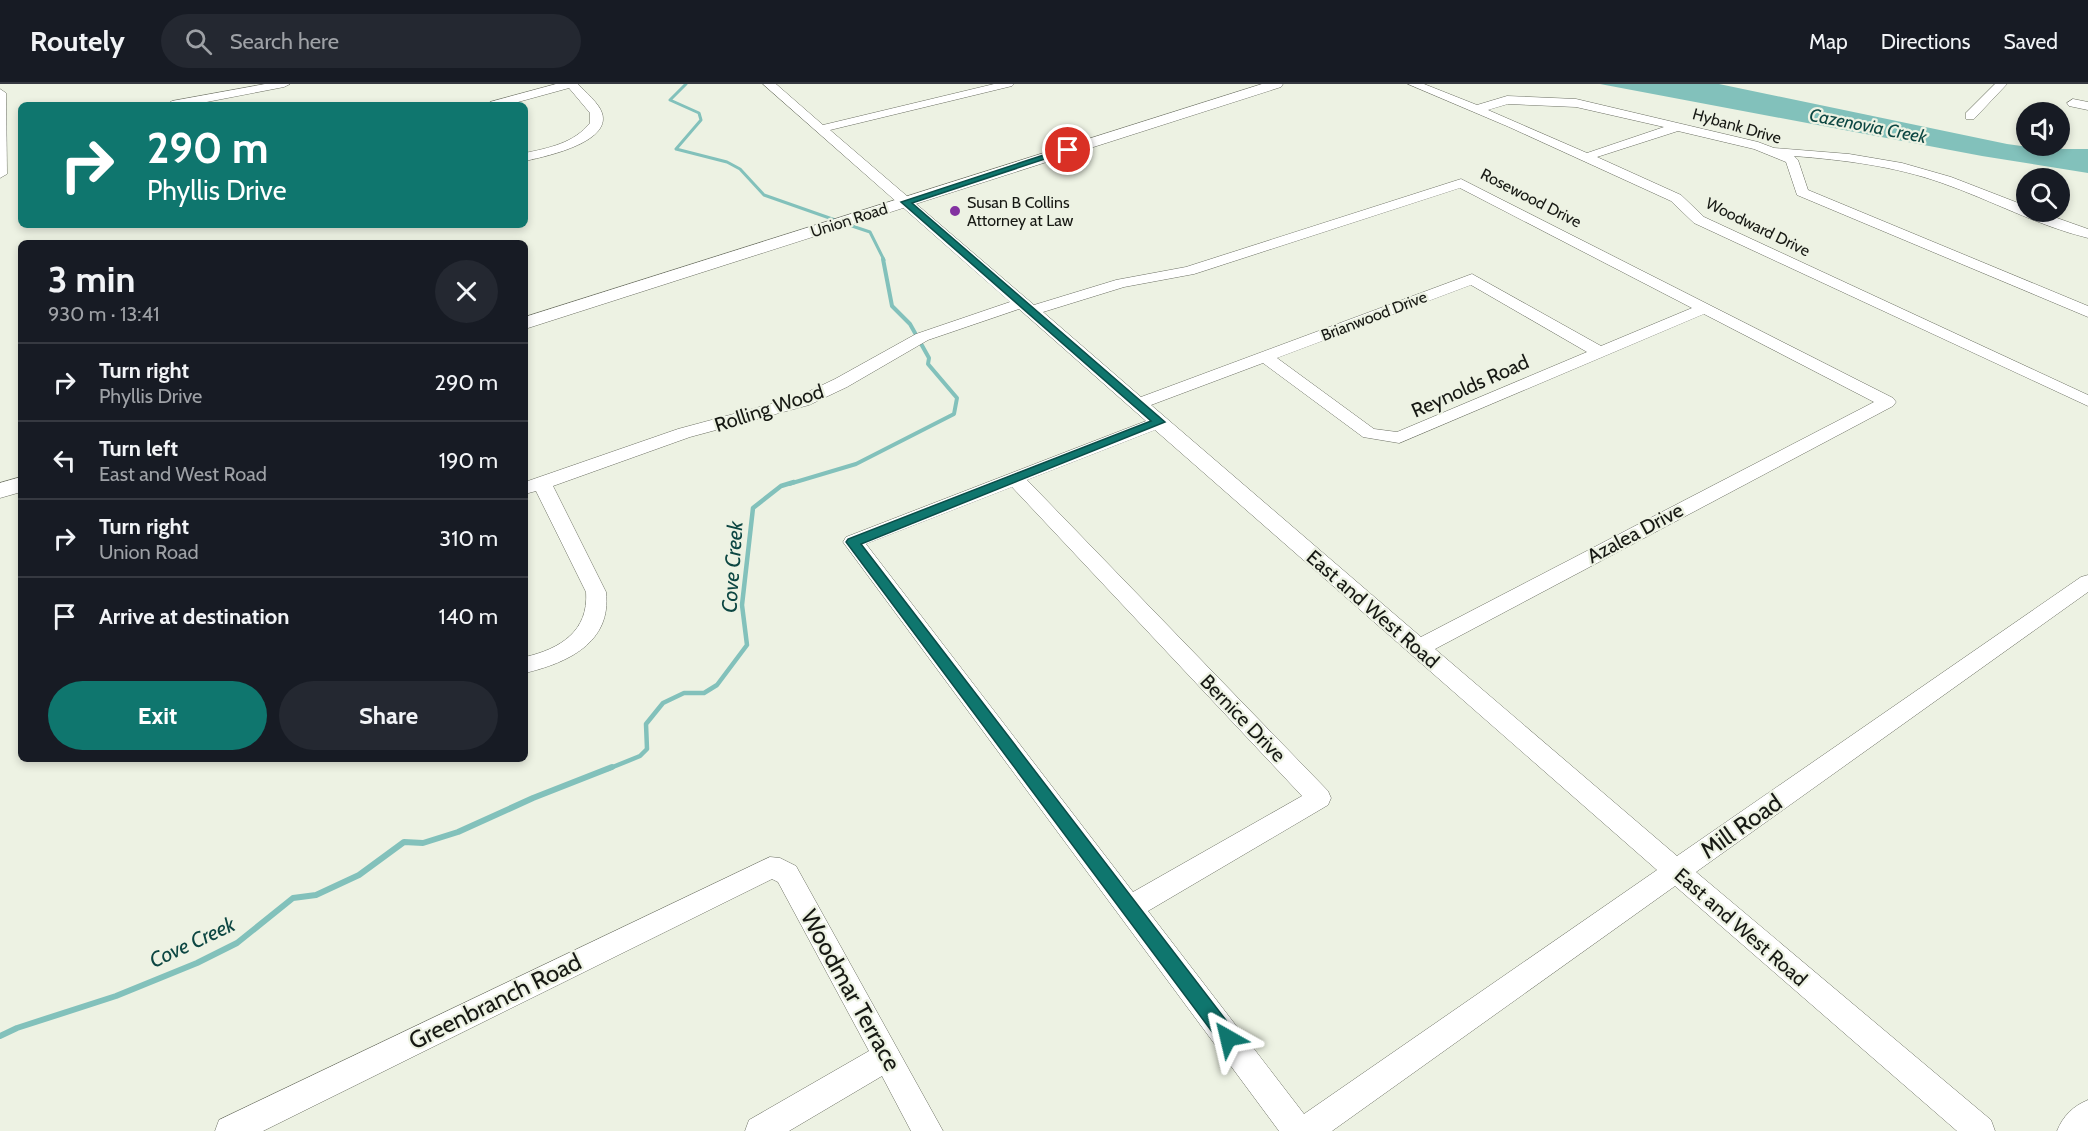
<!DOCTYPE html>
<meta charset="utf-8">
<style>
body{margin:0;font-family:Cabin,sans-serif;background:#242831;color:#f1f3f6;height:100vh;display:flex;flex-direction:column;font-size:22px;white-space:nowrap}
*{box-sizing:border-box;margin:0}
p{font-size:20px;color:#9ea1a6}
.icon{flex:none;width:33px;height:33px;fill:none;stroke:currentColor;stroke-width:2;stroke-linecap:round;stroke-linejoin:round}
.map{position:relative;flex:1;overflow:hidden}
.sheet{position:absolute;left:18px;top:156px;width:510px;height:522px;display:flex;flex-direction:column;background:#171b24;border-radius:9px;box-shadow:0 3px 9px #0003}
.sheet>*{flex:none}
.top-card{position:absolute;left:18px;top:18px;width:510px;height:126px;border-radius:9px;box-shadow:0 3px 9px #0003;background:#0f766e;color:#fff;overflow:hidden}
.controls{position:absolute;left:2016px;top:18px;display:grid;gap:12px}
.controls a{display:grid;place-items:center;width:54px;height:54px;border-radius:50%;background:#171b24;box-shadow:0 3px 9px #0003;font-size:30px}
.pin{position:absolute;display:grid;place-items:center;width:51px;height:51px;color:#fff;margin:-26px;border:3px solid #fff;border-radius:50%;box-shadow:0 2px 6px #0007}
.me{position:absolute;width:66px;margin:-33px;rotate:323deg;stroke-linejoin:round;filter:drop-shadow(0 0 4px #0008)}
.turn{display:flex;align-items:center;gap:21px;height:126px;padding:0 30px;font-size:27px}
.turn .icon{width:78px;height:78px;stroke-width:2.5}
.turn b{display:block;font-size:42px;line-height:51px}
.round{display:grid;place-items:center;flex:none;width:63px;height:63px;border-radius:32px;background:#242831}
.overview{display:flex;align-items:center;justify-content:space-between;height:102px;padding:0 30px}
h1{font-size:36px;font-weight:800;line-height:45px}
.cta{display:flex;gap:12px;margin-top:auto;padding:12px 30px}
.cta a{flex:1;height:69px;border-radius:36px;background:#0f766e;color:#fff;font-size:24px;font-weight:800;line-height:69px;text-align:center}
.cta a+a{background:#242831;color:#f1f3f6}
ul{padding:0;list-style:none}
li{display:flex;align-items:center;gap:18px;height:78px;padding:0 30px;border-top:2px solid #363941}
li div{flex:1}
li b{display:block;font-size:22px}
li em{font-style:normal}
header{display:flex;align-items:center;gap:36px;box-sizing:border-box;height:84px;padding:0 30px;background:#171b24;border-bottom:2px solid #363941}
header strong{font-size:28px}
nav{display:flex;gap:33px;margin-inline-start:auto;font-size:21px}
.search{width:420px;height:54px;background:#242831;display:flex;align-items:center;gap:15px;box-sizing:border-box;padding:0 21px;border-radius:33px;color:#9ea1a6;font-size:22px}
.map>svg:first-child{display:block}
.water{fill:#82c1bb}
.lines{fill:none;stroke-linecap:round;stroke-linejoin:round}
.stream-far3{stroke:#82c1bb;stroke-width:3}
.stream-far2{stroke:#82c1bb;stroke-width:4}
.stream-far1{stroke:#82c1bb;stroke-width:4.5}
.stream{stroke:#82c1bb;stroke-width:6}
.minor-casing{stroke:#6c7063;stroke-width:1}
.major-casing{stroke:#6c7063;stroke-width:1}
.minor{fill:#fff;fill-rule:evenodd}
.major{fill:#fff;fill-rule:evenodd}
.route{fill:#0f766e;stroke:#0a4d48;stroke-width:1.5}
.poi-dot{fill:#8332a1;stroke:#edf2e3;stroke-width:2}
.labels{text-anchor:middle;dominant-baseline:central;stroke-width:4.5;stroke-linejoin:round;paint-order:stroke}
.far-street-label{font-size:16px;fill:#171914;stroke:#edf2e3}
.far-poi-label{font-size:16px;fill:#171914;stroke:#edf2e3;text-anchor:start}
.far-water-label{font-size:18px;font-style:italic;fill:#0c4642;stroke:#edf2e3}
.street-label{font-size:20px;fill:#171914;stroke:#edf2e3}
.water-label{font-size:21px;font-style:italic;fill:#0c4642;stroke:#edf2e3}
.near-street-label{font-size:24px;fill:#171914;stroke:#edf2e3}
</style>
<header>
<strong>Routely</strong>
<div class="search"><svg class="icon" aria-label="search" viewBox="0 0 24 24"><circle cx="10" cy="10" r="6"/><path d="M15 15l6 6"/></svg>Search here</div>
<nav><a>Map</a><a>Directions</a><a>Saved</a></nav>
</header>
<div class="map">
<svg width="2088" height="1047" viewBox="0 0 2088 1047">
<rect width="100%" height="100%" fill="#edf2e3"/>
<path class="water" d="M1600,0H1719L2007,60L2043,65H2088V89L1982,72Z"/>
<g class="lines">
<g class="stream-far3">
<path d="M686,0L670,16L699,29L701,36L676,65L727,78L740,85L764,111L838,137"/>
<path d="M846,140L870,148L884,176"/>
</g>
<path class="stream-far2" d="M789,400L856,380L954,330L957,314L928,280L929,274L910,240L892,222L883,175"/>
<path class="stream-far1" d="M608,685L640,672L647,665L646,640L663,619L684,609H704L717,601L747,561L742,521L753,424L781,402L794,398"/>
<path class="stream" d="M0,952L17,944L116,912L197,879L237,859L293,814L316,811L359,791L404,758L423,759L458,748L533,714L612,683"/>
<defs>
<g id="minor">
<path d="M265,0H290L284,3L191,21H166L172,17Z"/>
<path d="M556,0H578C585,8 599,19 602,29C612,59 543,73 525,77V69C549,64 574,59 590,39V29L569,4L507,21H488L490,18Z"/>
<path d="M763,0H776L823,41L994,0H1014L1012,2L830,46L1034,221L1116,196L1186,183L1461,95L1893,314L1896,318L1893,322L1435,565L1677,772L2081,493L2088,491V508L1696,788L1991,1036L1995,1047H1957L1675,802L1332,1047H1279L843,458L846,453L1146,337L1019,225L928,256L847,303L809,321L690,353L553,402L606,508C612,559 567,579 525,589V573C560,565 589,547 586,508L536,407L525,410V398L678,345L797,313L835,295L916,250L1010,218ZM1460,104L1692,224L1601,262L1472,190L1141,313L1043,228L1124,203L1194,190ZM1471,201L1587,268L1397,348L1374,345L1277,274ZM1704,230L1874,318L1421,553L1151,321L1263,279L1363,353L1399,359ZM1155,346L1657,786L1304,1030L1148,827L1328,721L1331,714L1328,707L1027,396ZM1012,403L1302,712L1133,808L866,460Z"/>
<path d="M1408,0H1424L1477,21L1507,12L1576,15L1758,58L1774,64L1849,70L1902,79L1951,93L2026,122V128H2040L2088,145V154C2038,142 1991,116 1942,99C1894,82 1844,76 1794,72L1798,76L1808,106L2088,222V233L1797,111L1786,78L1754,65L1678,47L1597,73L1681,111L1704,133L2088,311V322L1694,139L1671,117L1509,43ZM1508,20L1576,23L1664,43L1587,69L1488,26Z"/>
<path d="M1995,0H2007L1974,35H1966V29Z"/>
<path d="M0,5L6,9L7,90L0,94Z"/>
<path d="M2073,15L2088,18V26L2069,22L2067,19Z"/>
<path d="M770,773L780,774L796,782L943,1047H911L882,992L789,1047H745L749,1036L869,967L778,798L772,795L263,1047H215L219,1036Z"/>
<path d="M2088,1016V1047H2057C2063,1032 2073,1022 2088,1016Z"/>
</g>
<g id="major">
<path d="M1262,0H1283L1281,3L525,245V233Z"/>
<path d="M21,393V408L0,414V399Z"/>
</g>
</defs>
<use href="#minor" class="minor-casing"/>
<use href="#major" class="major-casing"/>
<use href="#minor" class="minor"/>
<use href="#major" class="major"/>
</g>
<path class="route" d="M1065,64L1072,66L912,119L1165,338L861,460L1235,948L1238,954L1235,961L1228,963L1222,961L846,458L848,455L1151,337L901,118Z"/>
<circle class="poi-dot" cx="955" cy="127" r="6"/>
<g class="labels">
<g class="far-street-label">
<text transform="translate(1737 42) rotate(16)">Hybank Drive</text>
<text transform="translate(1531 114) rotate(27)">Rosewood Drive</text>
<text transform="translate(849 136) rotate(-18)">Union Road</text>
<text transform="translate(1758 143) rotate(26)">Woodward Drive</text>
<text transform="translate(1374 232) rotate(-21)">Brianwood Drive</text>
</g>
<g class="far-poi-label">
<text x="967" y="118">Susan B Collins<tspan x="967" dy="18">Attorney at Law</tspan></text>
</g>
<g class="far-water-label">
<text transform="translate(1868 42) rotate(11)">Cazenovia Creek</text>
</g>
<g class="street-label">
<text transform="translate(1470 302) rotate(-24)">Reynolds Road</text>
<text transform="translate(769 324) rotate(-18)">Rolling Wood</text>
<text transform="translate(1635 449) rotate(-28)">Azalea Drive</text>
<text transform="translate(1373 525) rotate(41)">East and West Road</text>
<text transform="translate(1243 634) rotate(46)">Bernice Drive</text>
<text transform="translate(1741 843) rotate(41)">East and West Road</text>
</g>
<g class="water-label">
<text transform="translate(732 483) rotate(-86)">Cove Creek</text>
<text transform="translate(192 858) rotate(-25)">Cove Creek</text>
</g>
<g class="near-street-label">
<text transform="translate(1741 742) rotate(-35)">Mill Road</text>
<text transform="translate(851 906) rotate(61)">Woodmar Terrace</text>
<text transform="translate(495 917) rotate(-26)">Greenbranch Road</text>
</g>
</g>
</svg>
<div class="controls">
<a><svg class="icon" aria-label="sound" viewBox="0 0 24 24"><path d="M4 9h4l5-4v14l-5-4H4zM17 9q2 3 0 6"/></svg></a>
<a><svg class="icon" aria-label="search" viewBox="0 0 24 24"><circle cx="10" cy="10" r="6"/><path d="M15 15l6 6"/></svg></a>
</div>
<div class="pin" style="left:1068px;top:66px;background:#d93025"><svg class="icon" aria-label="arrive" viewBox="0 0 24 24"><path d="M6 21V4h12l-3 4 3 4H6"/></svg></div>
<svg class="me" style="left:1228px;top:954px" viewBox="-20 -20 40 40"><path d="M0-17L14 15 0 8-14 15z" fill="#0f766e" stroke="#fff" stroke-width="4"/></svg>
<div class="top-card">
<div class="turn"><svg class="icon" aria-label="right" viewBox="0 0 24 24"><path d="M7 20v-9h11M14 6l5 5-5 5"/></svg><div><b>290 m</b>Phyllis Drive</div></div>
</div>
<section class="sheet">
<div class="overview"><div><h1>3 min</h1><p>930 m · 13:41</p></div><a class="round"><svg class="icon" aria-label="close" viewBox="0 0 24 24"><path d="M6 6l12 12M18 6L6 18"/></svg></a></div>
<ul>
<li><svg class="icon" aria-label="right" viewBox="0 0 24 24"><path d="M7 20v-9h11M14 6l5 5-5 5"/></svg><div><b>Turn right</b><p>Phyllis Drive</p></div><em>290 m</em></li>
<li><svg class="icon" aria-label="left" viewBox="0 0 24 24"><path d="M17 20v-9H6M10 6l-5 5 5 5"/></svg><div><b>Turn left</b><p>East and West Road</p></div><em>190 m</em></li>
<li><svg class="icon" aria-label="right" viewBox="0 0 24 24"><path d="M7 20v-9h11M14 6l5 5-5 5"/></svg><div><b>Turn right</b><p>Union Road</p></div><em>310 m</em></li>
<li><svg class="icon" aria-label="arrive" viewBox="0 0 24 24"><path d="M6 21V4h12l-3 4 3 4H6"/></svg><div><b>Arrive at destination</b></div><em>140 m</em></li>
</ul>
<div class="cta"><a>Exit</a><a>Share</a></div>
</section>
</div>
